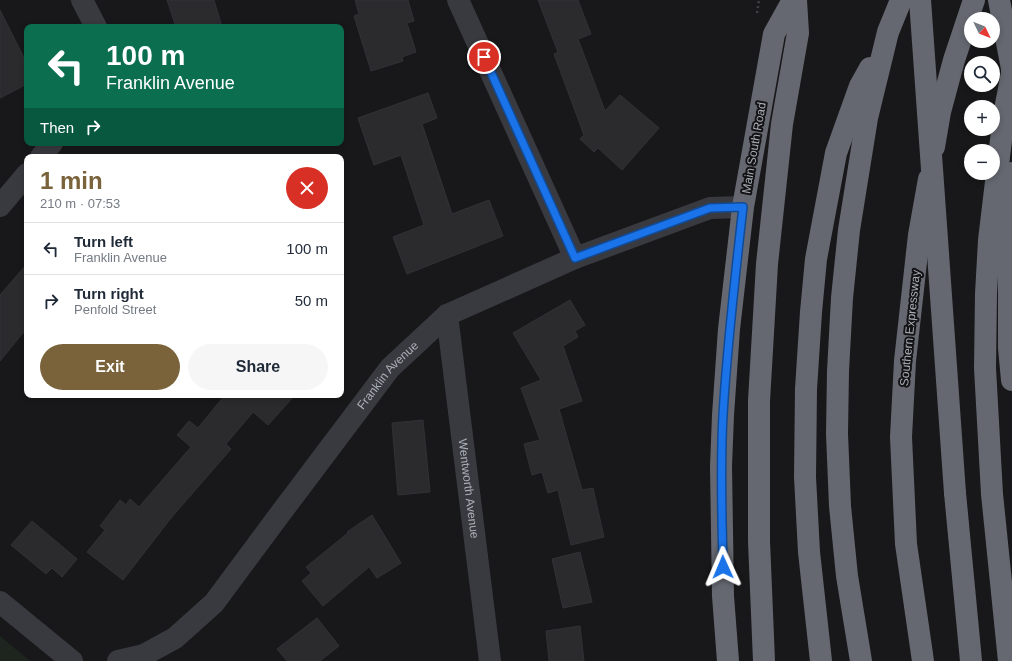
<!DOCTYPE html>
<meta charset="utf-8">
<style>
body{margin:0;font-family:Helvetica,sans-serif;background:#f6f6f7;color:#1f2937;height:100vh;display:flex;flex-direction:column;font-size:15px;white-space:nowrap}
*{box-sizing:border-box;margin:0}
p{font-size:13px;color:#747a83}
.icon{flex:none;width:22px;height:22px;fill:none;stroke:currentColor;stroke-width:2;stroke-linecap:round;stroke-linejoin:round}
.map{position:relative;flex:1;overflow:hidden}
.drawer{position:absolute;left:24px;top:154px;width:320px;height:244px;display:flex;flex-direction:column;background:#fff;border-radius:8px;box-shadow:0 2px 6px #0003}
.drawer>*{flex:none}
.guide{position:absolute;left:24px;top:24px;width:320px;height:122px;border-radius:8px;box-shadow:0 2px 6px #0003;background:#0b6e4f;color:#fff;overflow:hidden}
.needle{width:26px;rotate:133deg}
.fabs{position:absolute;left:964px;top:12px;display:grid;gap:8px}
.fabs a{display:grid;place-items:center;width:36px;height:36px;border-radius:50%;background:#fff;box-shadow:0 2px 6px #0003;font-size:20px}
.pin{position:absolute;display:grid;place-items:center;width:34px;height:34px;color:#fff;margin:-17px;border:2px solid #fff;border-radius:50%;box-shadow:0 1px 4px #0007}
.me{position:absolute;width:44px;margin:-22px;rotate:359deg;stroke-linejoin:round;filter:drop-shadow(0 0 3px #0008)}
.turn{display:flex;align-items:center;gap:14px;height:84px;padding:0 16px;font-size:18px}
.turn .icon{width:52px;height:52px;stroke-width:2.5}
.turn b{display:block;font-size:28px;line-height:34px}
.then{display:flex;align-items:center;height:38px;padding:0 16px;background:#0003;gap:8px;font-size:15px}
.round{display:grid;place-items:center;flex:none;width:42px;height:42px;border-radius:21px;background:#f6f6f7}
.overview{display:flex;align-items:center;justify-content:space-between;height:68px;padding:0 16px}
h1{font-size:24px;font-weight:700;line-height:30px;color:#7a633b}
.cta{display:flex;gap:8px;margin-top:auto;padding:8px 16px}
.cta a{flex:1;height:46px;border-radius:24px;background:#7a633b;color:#fff;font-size:16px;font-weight:700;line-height:46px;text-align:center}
.cta a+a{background:#f6f6f7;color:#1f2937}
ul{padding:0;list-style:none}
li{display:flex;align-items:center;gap:12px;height:52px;padding:0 16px;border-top:1px solid #e0e1e3}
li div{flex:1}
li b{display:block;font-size:15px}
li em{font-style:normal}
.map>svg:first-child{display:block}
.green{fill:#1e251f}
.building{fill:#2b2b2e;stroke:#323236}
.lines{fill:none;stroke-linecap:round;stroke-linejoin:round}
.path{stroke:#3f4146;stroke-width:2.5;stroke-dasharray:2 3;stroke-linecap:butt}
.minor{stroke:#393a3f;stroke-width:22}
.highway{stroke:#656870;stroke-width:22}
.highway-bridge{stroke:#656870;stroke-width:22}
.route-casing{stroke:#114b97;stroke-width:10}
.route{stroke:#1a73e8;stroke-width:7}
.labels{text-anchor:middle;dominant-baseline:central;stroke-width:4;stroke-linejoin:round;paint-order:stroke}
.street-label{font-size:12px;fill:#abb0b9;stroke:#131315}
</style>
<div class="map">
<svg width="1012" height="661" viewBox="0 0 1012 661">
<rect width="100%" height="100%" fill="#18181a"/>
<path class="green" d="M0,636L30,661H0Z"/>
<g class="building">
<path d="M167,0H214L222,27H176Z"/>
<path d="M355,0H408L414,21L407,23L416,52L402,57L403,61L371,71L354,16L359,14Z"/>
<path d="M538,0H578L591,34L578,39L605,111L620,95L659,128L622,170L598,148L594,152L580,139L584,135L554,54L558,52Z"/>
<path d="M0,10L27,64V84L0,98Z"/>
<path d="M428,93L437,118L422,124L452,214L489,200L503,236L407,274L393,237L424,225L401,155L374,165L358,118Z"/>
<path d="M27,264V328L0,361V295Z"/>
<path d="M570,300L585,325L575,331L578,337L563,346L582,401L559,409L582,490L593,488L604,537L571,545L558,490L548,493L542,472L532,475L524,444L540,440L521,388L541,380L513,333Z"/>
<path d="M225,395H295L268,425L253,412L226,444L231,449L171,518L123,580L87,552L105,530L100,526L120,500L126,505L130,499L139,507L191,447L177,435L189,421L198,428Z"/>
<path d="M423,420L430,492L398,495L392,423Z"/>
<path d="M372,515L401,563L377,578L369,567L323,606L302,581L311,573L306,567L348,533L347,532Z"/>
<path d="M32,521L77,559L62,577L52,568L46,574L11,545Z"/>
<path d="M580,552L592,602L563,608L552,559Z"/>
<path d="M317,618L339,646L320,661H287L277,649Z"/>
<path d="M580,626L584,661H549L546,631Z"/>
</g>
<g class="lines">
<path class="path" d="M757,13L759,0"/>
<g class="minor">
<path d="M82,0L96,27"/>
<path d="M458,0L575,258"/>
<path d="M41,157L52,143"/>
<path d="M0,206L27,174"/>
<path id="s1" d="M447,315L490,661"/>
<path d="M0,602L72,661"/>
<path id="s2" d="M118,661L144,655L175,638L214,603L283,510L390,368L447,315L575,258L710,208L743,207"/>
</g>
<g class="highway">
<path d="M999,0L1012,69"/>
<path d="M934,147L940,112L954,60L974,0"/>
<path d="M1011,173L1009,206V348L1012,380"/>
<path d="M955,493L971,661"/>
<path d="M728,661L723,596L721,466L723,415L729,329L743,207L774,34L793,0"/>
<path d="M764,661L759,541V401L767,264L782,124L798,33L796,0"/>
<path d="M821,661L809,552L805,477L806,389L811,312L816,259L836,153L860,86L870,68"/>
<path d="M861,661L847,576L840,506L837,434L838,371L842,298L849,230L867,118L888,32L901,0"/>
<path d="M923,661L906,544L901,437L905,361L919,235L929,179"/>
<path d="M1009,661L992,494L985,368L986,294L989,240L1004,115L1012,73"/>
</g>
<path class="highway-bridge" d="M920,0L955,493"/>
</g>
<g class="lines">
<defs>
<path id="route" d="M484,57L575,258L710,208L743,207C735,277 727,346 723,415C720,466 722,516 723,567"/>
</defs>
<use href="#route" class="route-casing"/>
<use href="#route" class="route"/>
</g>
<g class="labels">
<g class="street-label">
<text transform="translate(754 148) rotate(-80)">Main South Road</text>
<text transform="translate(910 328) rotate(-84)">Southern Expressway</text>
<text stroke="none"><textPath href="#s2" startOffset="401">Franklin Avenue</textPath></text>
<text stroke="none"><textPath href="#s1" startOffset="175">Wentworth Avenue</textPath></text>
</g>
</g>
</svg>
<div class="fabs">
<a><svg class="needle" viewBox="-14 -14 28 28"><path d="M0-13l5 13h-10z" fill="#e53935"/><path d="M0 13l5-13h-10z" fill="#747a83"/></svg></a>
<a><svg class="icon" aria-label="search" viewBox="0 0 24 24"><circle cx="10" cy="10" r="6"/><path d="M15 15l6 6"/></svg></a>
<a>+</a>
<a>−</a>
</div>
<div class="pin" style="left:484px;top:57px;background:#d93025"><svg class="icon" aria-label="arrive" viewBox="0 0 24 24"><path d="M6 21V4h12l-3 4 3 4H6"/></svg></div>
<svg class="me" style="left:723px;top:567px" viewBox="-20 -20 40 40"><path d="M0-17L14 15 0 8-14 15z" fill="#1a73e8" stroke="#fff" stroke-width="4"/></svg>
<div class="guide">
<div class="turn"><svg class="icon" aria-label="left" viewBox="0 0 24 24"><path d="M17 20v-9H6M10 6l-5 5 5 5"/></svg><div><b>100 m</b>Franklin Avenue</div></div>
<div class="then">Then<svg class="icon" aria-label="right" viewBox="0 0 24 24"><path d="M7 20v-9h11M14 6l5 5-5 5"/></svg></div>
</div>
<section class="drawer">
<div class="overview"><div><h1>1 min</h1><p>210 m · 07:53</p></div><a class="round" style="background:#d93025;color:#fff"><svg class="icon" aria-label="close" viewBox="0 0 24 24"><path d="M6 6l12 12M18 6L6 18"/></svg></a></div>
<ul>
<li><svg class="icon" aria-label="left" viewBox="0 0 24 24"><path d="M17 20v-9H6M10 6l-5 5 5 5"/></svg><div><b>Turn left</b><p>Franklin Avenue</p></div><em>100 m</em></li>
<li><svg class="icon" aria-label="right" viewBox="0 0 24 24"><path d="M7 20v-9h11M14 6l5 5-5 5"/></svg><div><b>Turn right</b><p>Penfold Street</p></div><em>50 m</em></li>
</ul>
<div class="cta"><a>Exit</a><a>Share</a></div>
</section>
</div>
